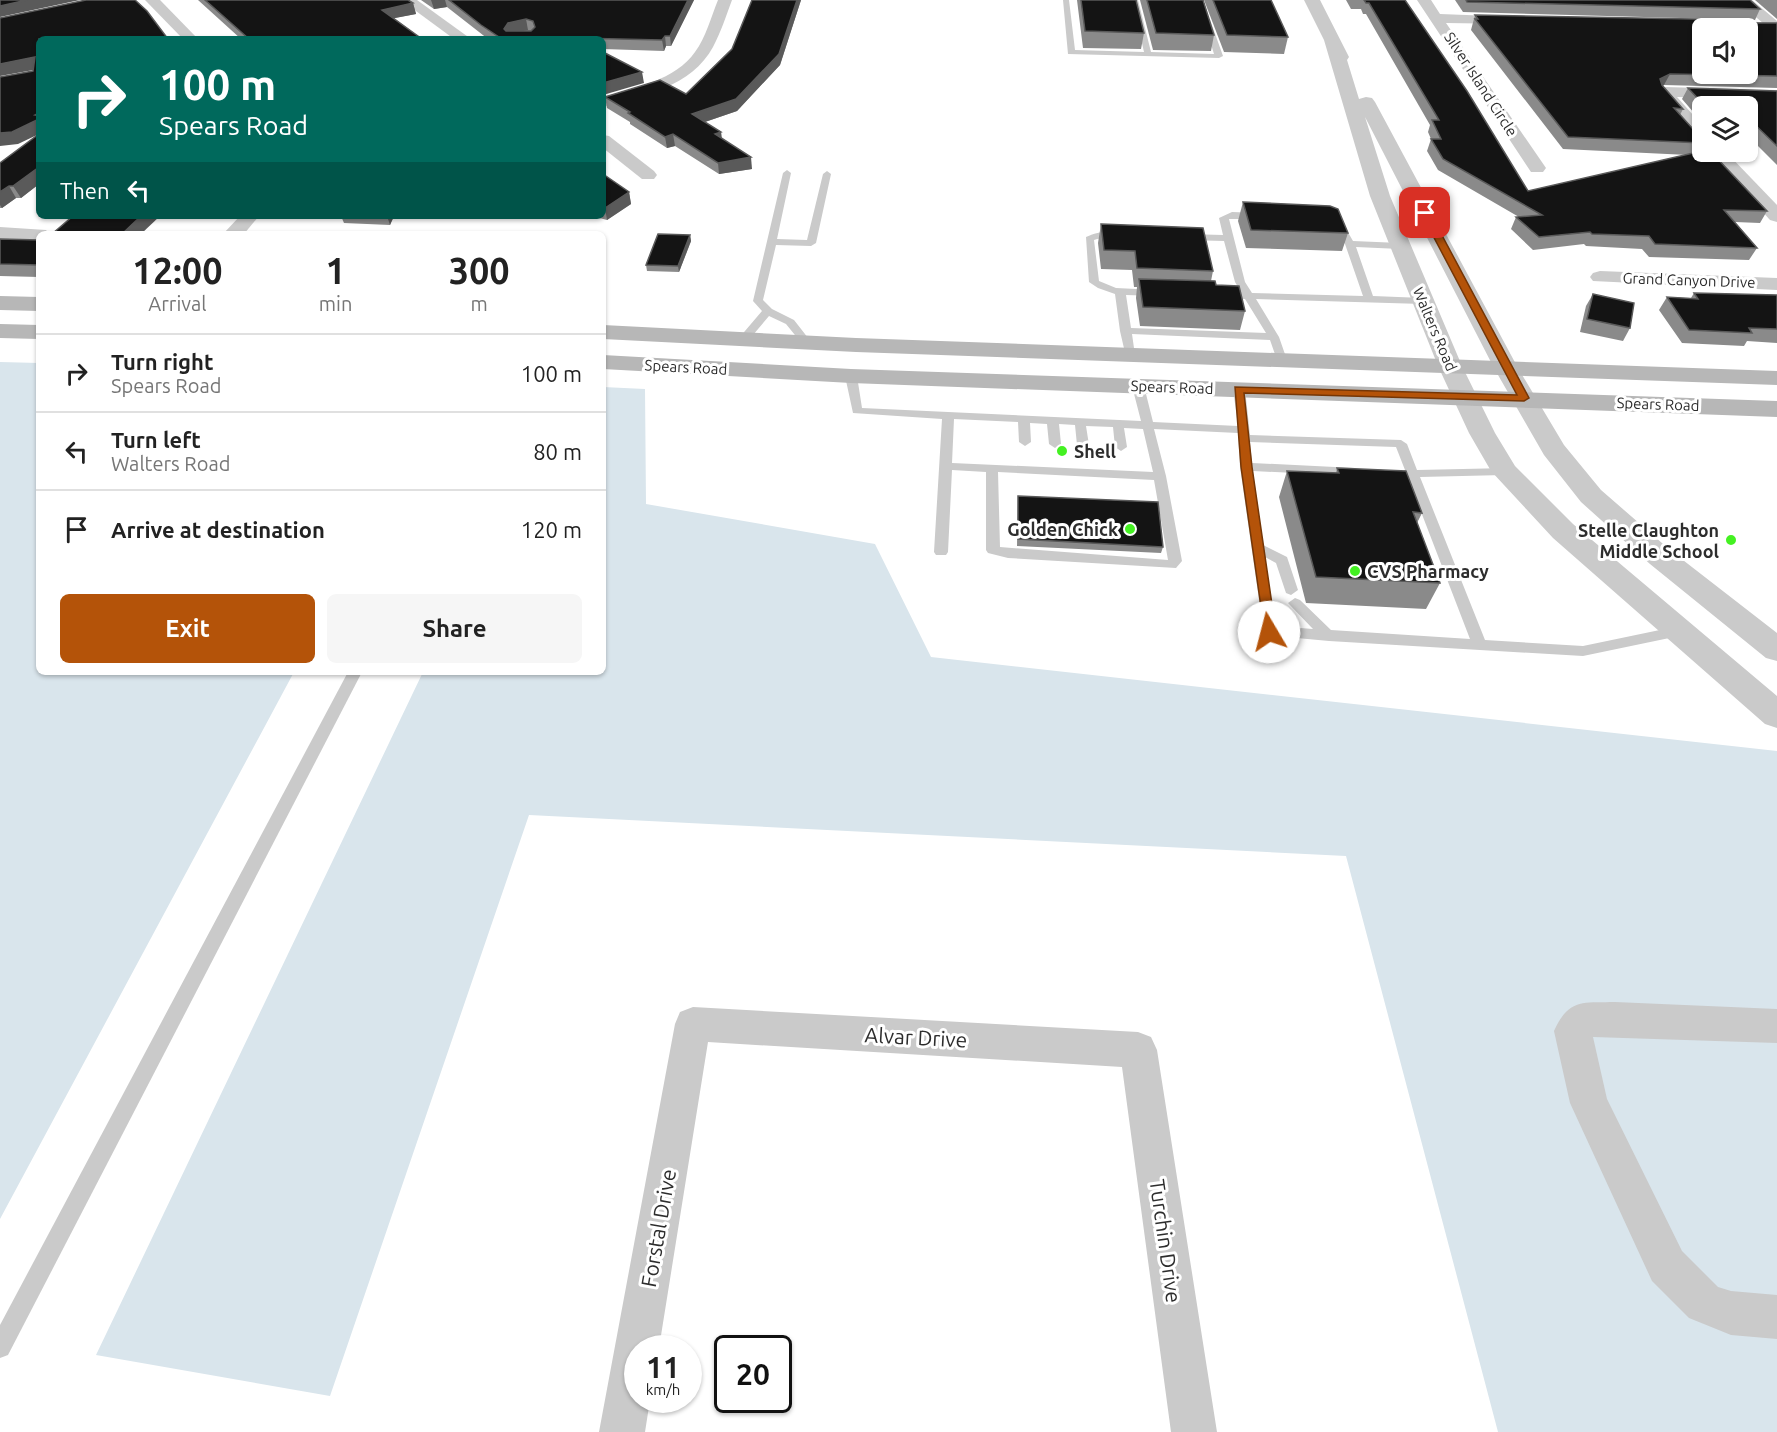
<!DOCTYPE html>
<style>
body{margin:0;font-family:Ubuntu,sans-serif;background:#f6f6f6;color:#222;height:100vh;display:flex;flex-direction:column;font-size:22px;white-space:nowrap}
*{box-sizing:border-box;margin:0}
p{font-size:20px;color:#767676}
.icon{flex:none;width:33px;height:33px;fill:none;stroke:currentColor;stroke-width:2;stroke-linecap:round;stroke-linejoin:round}
.map{position:relative;flex:1;overflow:hidden}
.drawer{position:absolute;left:36px;top:231px;width:570px;height:444px;display:flex;flex-direction:column;background:#fff;border-radius:9px;box-shadow:0 2px 4px #0004}
.drawer>*{flex:none}
.top-card{position:absolute;left:36px;top:36px;width:570px;height:183px;border-radius:9px;box-shadow:0 2px 4px #0004;background:#00695c;color:#fff;overflow:hidden}
.tools{position:absolute;left:1692px;top:18px;display:grid;gap:12px}
.tools a{display:grid;place-items:center;width:66px;height:66px;border-radius:9px;background:#fff;box-shadow:0 2px 4px #0004;font-size:30px}
.speed{position:absolute;left:624px;top:1335px;display:flex;gap:12px;font-size:30px;font-weight:700;text-align:center}
.speed>*{display:grid;place-content:center;width:78px;height:78px;border-radius:50%;background:#fff;box-shadow:0 2px 4px #0004;line-height:1}
.speed small{font-size:15px;font-weight:400}
.speed .limit{border:3px solid #111;border-radius:9px;background:#fff;color:#111}
.pin{position:absolute;display:grid;place-items:center;width:51px;height:51px;color:#fff;margin:-26px;border-radius:12px;box-shadow:0 3px 9px #0006}
.me{position:absolute;width:66px;margin:-33px;rotate:352deg;stroke-linejoin:round;filter:drop-shadow(0 0 4px #0008)}
.turn{display:flex;align-items:center;gap:21px;height:126px;padding:0 24px;font-size:27px}
.turn .icon{width:78px;height:78px;stroke-width:2.5}
.turn b{display:block;font-size:42px;line-height:51px}
.then{display:flex;align-items:center;height:57px;padding:0 24px;background:#0003;gap:12px;font-size:22px}
.eta{display:flex;justify-content:space-evenly;align-items:center;height:102px;text-align:center}
.eta b{font-size:36px;font-weight:600;line-height:42px}
.button{display:flex;gap:12px;margin-top:auto;padding:12px 24px}
.button a{flex:1;height:69px;border-radius:9px;background:#b45309;color:#fff;font-size:24px;font-weight:600;line-height:69px;text-align:center}
.button a+a{background:#f6f6f6;color:#222}
ul{padding:0;list-style:none}
li{display:flex;align-items:center;gap:18px;height:78px;padding:0 24px;border-top:2px solid #e0e0e0}
li div{flex:1}
li b{display:block;font-size:22px}
li em{font-style:normal}
.map>svg:first-child{display:block}
.green{fill:#d9e5ec}
.lines{fill:none;stroke-linecap:round;stroke-linejoin:round}
.service{fill:#cacaca;fill-rule:evenodd}
.minor{fill:#cacaca;fill-rule:evenodd}
.tertiary{fill:#cacaca;fill-rule:evenodd}
.secondary{fill:#b7b7b7;fill-rule:evenodd}
.wall{fill:#8a8a8a}
.shaded-wall{fill:#5a5a5a}
.building{fill:#141414;stroke:#5a5a5a;stroke-width:1.5;fill-rule:evenodd}
.route{fill:#b45309;stroke:#753606;stroke-width:1.5}
.poi-dot{fill:#44f122;stroke:#fff;stroke-width:2}
.labels{text-anchor:middle;dominant-baseline:central;stroke-width:6;stroke-linejoin:round;paint-order:stroke}
.far-street-label{font-size:15px;fill:#2d2d2d;stroke:#fff}
.poi-label{font-size:18px;font-weight:bold;fill:#2d2d2d;stroke:#fff;text-anchor:start}
.near-street-label{font-size:21px;fill:#2d2d2d;stroke:#fff}
</style>
<div class="map">
<svg width="1777" height="1432" viewBox="0 0 1777 1432">
<rect width="100%" height="100%" fill="#fff"/>
<g class="green">
<path d="M0,362L39,363V672H294L0,1219Z"/>
<path d="M603,387L645,389L646,504L875,544L931,657L1777,751V1432H1498L1346,856L529,815L330,1396L96,1355L423,672H603Z"/>
</g>
<g class="lines">
<g class="service">
<path d="M1063,0H1069L1075,50L1144,52L1132,0H1138L1151,52L1214,54L1197,0H1203L1223,56L1219,58L1068,54Z"/>
<path d="M787,170L791,173L777,239L807,240L823,174L827,171L831,174L816,243L811,246L776,245L763,300L772,309L794,320L812,343L807,346L803,345L786,324L769,316L747,342H739V338L762,311L753,301L783,173Z"/>
<path d="M1232,212L1260,213L1265,216L1260,219H1229L1245,282L1252,293L1363,296L1345,244L1330,221L1335,218L1342,222L1353,241L1400,243L1405,246L1400,249L1356,247L1373,296L1423,298L1428,301L1423,304L1256,299L1279,337L1287,360L1282,363L1277,360L1270,340L1132,334L1135,355L1134,357H1126L1120,331L1115,294L1098,288L1089,282L1086,237C1097,232 1114,228 1125,235C1117,241 1104,236 1094,240L1099,281L1116,288L1157,290L1162,293L1157,296L1126,295L1131,328L1266,333L1245,299L1223,298L1218,295L1223,292H1241L1235,282L1224,241L1186,240L1181,237L1186,234L1223,235L1219,218Z"/>
<path d="M851,373L857,376L862,408L1141,421L1132,386L1138,383L1144,386L1153,422L1238,426L1233,389L1239,386L1245,389L1250,435L1401,440L1407,444L1417,470L1508,468L1510,471L1504,475L1420,477L1485,640L1583,646L1679,626L1686,631L1679,636L1583,656L1329,641L1264,635L1240,467L1238,433L1154,429L1166,476L1182,561L1176,568L1008,558L988,553L986,550V472L952,470L948,552L946,555H936L934,552L942,419L853,413L845,376ZM954,419L1018,422L1019,442L1025,446L1031,442L1030,423L1047,424L1049,444L1055,448L1061,444L1059,424L1075,425L1077,445L1083,449L1089,445L1086,426L1113,427L1115,447L1121,451L1127,447L1124,428L1143,429L1153,472L952,463ZM1250,442L1396,447L1405,470L1400,474L1408,478L1470,639L1331,630L1300,600L1295,598L1288,603L1313,629L1275,626L1265,557L1276,563L1286,593L1291,595L1298,590L1287,557L1263,545L1253,471L1355,476L1361,472L1355,468L1252,463ZM998,472L1154,480L1168,560L1000,547Z"/>
<path d="M348,672H362L8,1355L0,1358V1325Z"/>
</g>
<g class="minor">
<path d="M145,0H160L198,39H183Z"/>
<path d="M401,0H417L471,39H454Z"/>
<path d="M718,0H732C726,16 721,32 713,47C692,86 643,97 603,107V97C634,88 676,80 695,52C706,37 711,17 718,0Z"/>
<path d="M1417,0H1431L1440,14L1518,17L1520,20L1513,24L1446,23L1546,168L1543,172H1531Z"/>
<path d="M1736,0H1752L1777,21V31L1771,30Z"/>
<path d="M1664,87L1777,90V100L1677,97L1702,125V140L1696,139L1658,95L1656,92Z"/>
<path d="M603,135L609,136L654,171L657,175L654,179H642L603,148Z"/>
<path d="M1709,152H1726L1777,205V222L1770,220Z"/>
<path d="M240,216H259L244,234H223Z"/>
<path d="M0,227L46,230L49,234H39V240L0,239Z"/>
<path d="M1600,271L1777,278V290L1593,281L1590,277L1593,273Z"/>
<path d="M1615,1002L1777,1009V1043L1593,1037L1607,1099L1682,1251L1718,1287L1731,1291L1777,1295V1339L1731,1335L1689,1318L1652,1281L1570,1103L1554,1031C1569,998 1583,1003 1615,1002Z"/>
<path d="M693,1007L1138,1032L1151,1037L1157,1050L1217,1432H1171L1122,1067L708,1042L659,1348H638V1400H650L645,1432H599L675,1024L680,1012Z"/>
</g>
<path class="tertiary" d="M1304,0H1320L1349,57L1347,60L1359,99L1366,97L1372,98L1375,102L1518,368L1564,445L1601,490L1670,550L1777,633V661L1766,658L1650,564L1581,502L1544,455L1494,368L1365,117L1390,196L1462,366L1495,433L1515,466L1573,524L1777,696V728L1765,724L1553,538L1491,471L1469,433L1438,366L1370,196L1324,40Z"/>
<g class="secondary">
<path d="M0,296L39,297V311L0,310Z"/>
<path d="M0,324L39,325V339L0,338Z"/>
<path d="M603,325L856,338L1777,371V385L856,352L603,339Z"/>
<path d="M603,355L851,369L1777,401V417L851,383L603,369Z"/>
</g>
</g>
<g class="wall">
<path d="M198,0H408L413,3L416,14L394,18L422,39H241Z"/>
<path d="M421,0H694L671,46H666L664,51L603,49V39H488L447,7L434,9Z"/>
<path d="M752,0H801L780,65L737,111L705,122L721,132L722,139L752,169L719,174L675,146L667,148L630,124V122L607,108L605,97L686,94L732,49Z"/>
<path d="M1077,0H1136L1144,33L1141,49L1083,48Z"/>
<path d="M1140,0H1203L1214,35L1211,51L1153,50Z"/>
<path d="M1204,0H1271L1288,37L1284,54L1224,52Z"/>
<path d="M1346,0H1405L1528,191L1688,155L1563,149L1471,30L1475,15L1777,23V88L1664,85L1662,86L1683,109L1680,115L1702,139V152L1767,211L1760,223L1735,222L1757,248L1749,260L1649,257L1642,249L1586,246L1584,244L1533,250L1511,229L1516,217H1519L1438,170L1427,151L1431,139L1428,132L1430,125L1366,14H1363L1361,9H1351Z"/>
<path d="M1455,0H1750L1760,9L1755,20L1463,12Z"/>
<path d="M1755,0H1777V19Z"/>
<path d="M1688,88L1777,91V165L1748,136V106H1702V121H1701L1682,99Z"/>
<path d="M39,134V184L21,198H16L2,208H0V163Z"/>
<path d="M603,174L629,192L631,204L607,220L592,216H603Z"/>
<path d="M1243,202L1348,233L1342,251L1246,248L1238,221Z"/>
<path d="M341,216H394L390,225L344,223Z"/>
<path d="M1101,224L1213,271L1211,281L1216,285L1245,311L1240,330L1140,326L1136,298L1137,287H1134L1132,270L1101,269L1098,243Z"/>
<path d="M690,235L691,241L679,272L647,271L646,265Z"/>
<path d="M0,239L39,240V277L0,276Z"/>
<path d="M1694,293L1777,295V343L1747,341L1744,346L1682,343L1659,310L1667,297L1691,298Z"/>
<path d="M1593,294L1630,328L1623,341L1580,332L1586,306Z"/>
<path d="M1337,468L1422,513L1417,523L1440,583L1426,609L1306,603L1279,497L1287,471L1336,473Z"/>
<path d="M1018,496L1163,547L1161,553L1017,546Z"/>
</g>
<g class="shaded-wall">
<path d="M27,0H80L0,17V6Z"/>
<path d="M431,0H445L447,7L434,9Z"/>
<path d="M688,0H694L671,46L670,36Z"/>
<path d="M797,0H801L780,65L737,111L693,126L692,114Z"/>
<path d="M413,3L416,14L385,20L382,10Z"/>
<path d="M526,19L528,30L510,34L504,29L508,23Z"/>
<path d="M665,36L666,46L664,51L662,40Z"/>
<path d="M35,57L39,69L0,76V64Z"/>
<path d="M642,72L644,83L603,95V83Z"/>
<path d="M1670,74L1664,85L1655,90L1660,79Z"/>
<path d="M39,113V134L18,144L0,146V133Z"/>
<path d="M721,132L722,144L715,134Z"/>
<path d="M673,134L675,146L667,148L665,137Z"/>
<path d="M751,157L752,169L719,174L718,163Z"/>
<path d="M39,167V184L21,198L13,186Z"/>
<path d="M9,186L16,198L2,208L0,205V192Z"/>
<path d="M629,192L631,204L607,220L605,208Z"/>
<path d="M141,216H160L141,234H122Z"/>
<path d="M387,216H394L390,225Z"/>
<path d="M690,235L691,241L679,272L678,266Z"/>
</g>
<g class="building">
<path d="M0,0H27L0,6Z"/>
<path d="M86,0H135L147,11L168,39H39V113L35,115L39,116V119L12,132L0,133V77L33,71L35,57L0,64V18Z"/>
<path d="M205,0H408L413,3L382,10L422,39H249Z"/>
<path d="M449,0H688L670,36H665L662,40L576,38L578,39H502L481,25ZM526,19L533,21L535,27L531,31H506L504,29L508,23Z"/>
<path d="M752,0H797L779,54L736,99L692,114L721,132L715,134L751,157L718,163L673,134L665,137L628,113L630,112L605,97L660,80L686,94L732,49Z"/>
<path d="M1081,0H1136L1144,33L1085,31Z"/>
<path d="M1147,0H1203L1214,35L1156,33Z"/>
<path d="M1213,0H1271L1288,37L1227,35Z"/>
<path d="M1364,0H1405L1467,91L1528,191L1702,151L1711,152L1767,211L1724,210L1757,248L1655,244L1649,236L1592,234L1590,232L1539,237L1516,217L1542,215L1443,159L1431,139H1441L1432,120H1439L1369,3H1366Z"/>
<path d="M1466,0H1750L1760,9L1467,2Z"/>
<path d="M1475,15L1751,20L1754,23H1777V76L1670,74L1660,79L1662,85L1683,109L1674,108L1702,139V143L1568,137L1475,19H1478ZM1702,28H1748V74H1702Z"/>
<path d="M603,52L642,72L603,83Z"/>
<path d="M1688,88L1777,91V146L1748,118V106H1705Z"/>
<path d="M39,134V167L13,186H9L0,192V163Z"/>
<path d="M603,174L629,192L605,208H603Z"/>
<path d="M1243,202L1330,206L1338,209L1348,233L1251,230Z"/>
<path d="M73,216H141L122,234H52Z"/>
<path d="M1101,224L1203,228L1213,271L1137,268L1135,251L1104,250Z"/>
<path d="M658,234L690,235L678,266L646,265Z"/>
<path d="M0,239L39,240V265L0,264Z"/>
<path d="M1139,279L1215,281L1216,285L1239,286L1245,311L1143,307Z"/>
<path d="M1694,293L1777,295V329L1749,328L1752,333L1689,330L1667,297L1698,299Z"/>
<path d="M1593,294L1634,303L1630,328L1587,319Z"/>
<path d="M1337,468L1406,471L1422,513L1413,512L1440,583L1316,577L1287,471L1339,473Z"/>
<path d="M1018,496L1158,502L1163,547L1018,539Z"/>
</g>
<path class="route" d="M1425,210L1430,213L1529,398L1524,401L1244,393L1252,467L1276,632L1269,636L1265,635L1241,467L1235,387L1517,395L1421,213Z"/>
<g class="poi-dot">
<circle cx="1062" cy="451" r="6"/>
<circle cx="1130" cy="529" r="6"/>
<circle cx="1731" cy="540" r="6"/>
<circle cx="1355" cy="571" r="6"/>
</g>
<g class="labels">
<g class="far-street-label">
<text transform="translate(1481 84) rotate(57)">Silver Island Circle</text>
<text transform="translate(1689 280) rotate(2)">Grand Canyon Drive</text>
<text transform="translate(1435 329) rotate(67)">Walters Road</text>
<text transform="translate(686 367) rotate(3)">Spears Road</text>
<text transform="translate(1172 387) rotate(2)">Spears Road</text>
<text transform="translate(1658 404) rotate(2)">Spears Road</text>
</g>
<g class="poi-label">
<text x="1074" y="451">Shell</text>
<text x="1118" y="529" text-anchor="end">Golden Chick</text>
<text x="1719" y="530" text-anchor="end">Stelle Claughton<tspan x="1719" dy="21">Middle School</tspan></text>
<text x="1367" y="571">CVS Pharmacy</text>
</g>
<g class="near-street-label">
<text transform="translate(916 1037) rotate(3)">Alvar Drive</text>
<text transform="translate(658 1228) rotate(-80)">Forstal Drive</text>
<text transform="translate(1166 1241) rotate(82)">Turchin Drive</text>
</g>
</g>
</svg>
<div class="tools">
<a><svg class="icon" aria-label="sound" viewBox="0 0 24 24"><path d="M4 9h4l5-4v14l-5-4H4zM17 9q2 3 0 6"/></svg></a>
<a><svg class="icon" aria-label="layers" viewBox="0 0 24 24"><path d="M12 4l9 5-9 5-9-5zM3 14l9 5 9-5"/></svg></a>
</div>
<div class="speed"><div>11<small>km/h</small></div><div class="limit">20</div></div>
<div class="pin" style="left:1425px;top:213px;background:#d93025"><svg class="icon" aria-label="arrive" viewBox="0 0 24 24"><path d="M6 21V4h12l-3 4 3 4H6"/></svg></div>
<svg class="me" style="left:1269px;top:632px" viewBox="-20 -20 40 40"><circle r="19" fill="#fff"/><path d="M0-13L10 11 0 6-10 11z" fill="#b45309"/></svg>
<div class="top-card">
<div class="turn"><svg class="icon" aria-label="right" viewBox="0 0 24 24"><path d="M7 20v-9h11M14 6l5 5-5 5"/></svg><div><b>100 m</b>Spears Road</div></div>
<div class="then">Then<svg class="icon" aria-label="left" viewBox="0 0 24 24"><path d="M17 20v-9H6M10 6l-5 5 5 5"/></svg></div>
</div>
<section class="drawer">
<div class="eta">
<div><b>12:00</b><p>Arrival</p></div>
<div><b>1</b><p>min</p></div>
<div><b>300</b><p>m</p></div>
</div>
<ul>
<li><svg class="icon" aria-label="right" viewBox="0 0 24 24"><path d="M7 20v-9h11M14 6l5 5-5 5"/></svg><div><b>Turn right</b><p>Spears Road</p></div><em>100 m</em></li>
<li><svg class="icon" aria-label="left" viewBox="0 0 24 24"><path d="M17 20v-9H6M10 6l-5 5 5 5"/></svg><div><b>Turn left</b><p>Walters Road</p></div><em>80 m</em></li>
<li><svg class="icon" aria-label="arrive" viewBox="0 0 24 24"><path d="M6 21V4h12l-3 4 3 4H6"/></svg><div><b>Arrive at destination</b></div><em>120 m</em></li>
</ul>
<div class="button"><a>Exit</a><a>Share</a></div>
</section>
</div>
